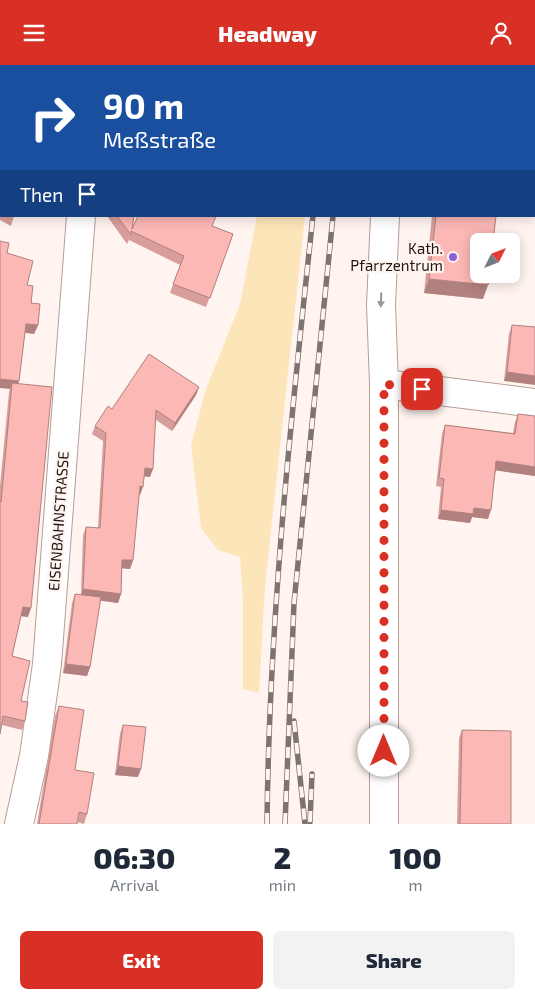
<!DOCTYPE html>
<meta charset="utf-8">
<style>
body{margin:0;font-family:"Exo 2",sans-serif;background:#f2f2f3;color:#1f2937;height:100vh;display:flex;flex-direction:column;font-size:19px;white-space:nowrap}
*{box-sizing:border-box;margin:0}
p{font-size:16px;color:#747a83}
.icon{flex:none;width:28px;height:28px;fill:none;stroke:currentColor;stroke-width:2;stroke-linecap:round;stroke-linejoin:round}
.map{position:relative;height:759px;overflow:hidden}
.drawer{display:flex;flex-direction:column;background:#fff;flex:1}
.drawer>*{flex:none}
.top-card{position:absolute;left:0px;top:0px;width:535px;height:152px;box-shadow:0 2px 12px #0003;background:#1a4fa0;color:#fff;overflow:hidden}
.needle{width:32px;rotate:48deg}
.tools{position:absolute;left:470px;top:168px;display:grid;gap:10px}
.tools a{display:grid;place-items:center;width:50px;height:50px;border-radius:8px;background:#fff;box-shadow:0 2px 12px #0003;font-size:25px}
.pin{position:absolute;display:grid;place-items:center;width:42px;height:42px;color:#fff;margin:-21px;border-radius:10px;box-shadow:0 2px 8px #0006}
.me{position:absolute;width:55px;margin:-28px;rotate:0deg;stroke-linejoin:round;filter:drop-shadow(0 0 4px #0008)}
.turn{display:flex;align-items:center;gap:18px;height:105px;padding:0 20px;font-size:22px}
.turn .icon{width:65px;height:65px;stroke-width:2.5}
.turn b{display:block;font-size:35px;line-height:42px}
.then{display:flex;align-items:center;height:48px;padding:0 20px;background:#0003;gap:10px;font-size:19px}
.eta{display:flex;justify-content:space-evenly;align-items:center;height:85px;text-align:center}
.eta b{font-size:30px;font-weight:800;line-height:35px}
.primary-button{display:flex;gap:10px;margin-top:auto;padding:10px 20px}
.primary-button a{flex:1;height:58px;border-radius:8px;background:#d93025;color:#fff;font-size:20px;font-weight:800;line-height:58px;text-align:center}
.primary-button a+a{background:#f2f2f3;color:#1f2937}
header{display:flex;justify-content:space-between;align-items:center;height:65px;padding:0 20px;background:#d93025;color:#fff;font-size:22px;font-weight:800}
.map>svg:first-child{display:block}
.green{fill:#fce6b9}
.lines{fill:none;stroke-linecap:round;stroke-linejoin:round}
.minor-casing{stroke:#b69e95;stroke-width:30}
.minor{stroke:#fff;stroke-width:28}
.rail-casing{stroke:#7d7470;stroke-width:5.5}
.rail{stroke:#fff4f0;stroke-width:4;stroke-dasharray:11;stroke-linecap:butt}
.wall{fill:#d89e9c}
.shaded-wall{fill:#b0817f}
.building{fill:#fbb8b5;stroke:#b0817f}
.oneway{fill:#9b9795}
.route{stroke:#d93025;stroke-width:9;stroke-dasharray:0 16.2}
.poi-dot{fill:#8d5fd9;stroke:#fff4f0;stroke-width:2}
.labels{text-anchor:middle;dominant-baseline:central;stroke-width:4.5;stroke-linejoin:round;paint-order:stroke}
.poi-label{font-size:15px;fill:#201714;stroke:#fff4f0;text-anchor:end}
.street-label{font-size:15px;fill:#201714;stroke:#fff4f0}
</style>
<header><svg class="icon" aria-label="menu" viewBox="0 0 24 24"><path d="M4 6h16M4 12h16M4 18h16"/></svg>Headway<svg class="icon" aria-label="person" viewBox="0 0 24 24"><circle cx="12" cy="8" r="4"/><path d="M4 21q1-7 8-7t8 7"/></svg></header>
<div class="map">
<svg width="535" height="759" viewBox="0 0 535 759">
<rect width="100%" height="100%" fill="#fff4f0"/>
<path class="green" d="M257,151H305L265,521L259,628L243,624V535L240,492L218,485L201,463L191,380L206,324L240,239Z"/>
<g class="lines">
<defs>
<g id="minor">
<path d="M88,0V1"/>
<path d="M393,1V0"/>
<path d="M384,319L535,338"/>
<path d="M19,759L34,691L47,599L81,151"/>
<path d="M384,759V319L381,240L385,151"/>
</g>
</defs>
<use href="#minor" class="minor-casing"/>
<use href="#minor" class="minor"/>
<defs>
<g id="rail">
<path d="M331,1V0"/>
<path d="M350,1V0"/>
<path d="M294,656L305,759"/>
<path d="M310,757L312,709"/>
<path d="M267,759C269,556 291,353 313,151"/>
<path d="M285,759L294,538L333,151"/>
</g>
</defs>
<use href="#rail" class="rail-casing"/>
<use href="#rail" class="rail"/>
</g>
<g class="wall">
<path d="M0,97L1,98V151H14L11,161L0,155Z"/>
<path d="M107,151H134L132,164L213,162L233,169L206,242L170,228L180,200L129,175L127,179Z"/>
<path d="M432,151H496L483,234L424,228Z"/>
<path d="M7,188L27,220L38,260L34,269L25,268L18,319L28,552L21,551L12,591L25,656L22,665L2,660L0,669V421L9,327L10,324Z"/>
<path d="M512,260L535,262L504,316L509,269Z"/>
<path d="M199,322L196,330L172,366L156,355L150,412L144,411L140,430H139L133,495L130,504L122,503L121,529L118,538L100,535L90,602L87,611L63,608L72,538L75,529L81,530L83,470L86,462L98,463L103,376L92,369L95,361L112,344Z"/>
<path d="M518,349L535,411L496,405L488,454L472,452L470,458L438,454L441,422L436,421L442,369L445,360L513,368L515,357Z"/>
<path d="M59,641L75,705L87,749L84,759L77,757V759H37L55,651Z"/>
<path d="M123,660L138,712L115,710L120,669Z"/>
<path d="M462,665L511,759H457L459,673Z"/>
</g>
<g class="shaded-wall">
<path d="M429,214L488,220L483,234L424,228Z"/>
<path d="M26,259L38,260L34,269L23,267Z"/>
<path d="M507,307L535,311V320L504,316Z"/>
<path d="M0,314L19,316L16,325L12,318L10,324L0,323Z"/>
<path d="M199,322L196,330L172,366L175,358Z"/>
<path d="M496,396L535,402V411L493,405Z"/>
<path d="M145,403L153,404L150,412L142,411Z"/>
<path d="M140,421L143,422L140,430H137Z"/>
<path d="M474,443L491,445L488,454L472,452L470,458L438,454L441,445Z"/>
<path d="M122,495H133L130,504L119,503Z"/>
<path d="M83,524L121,529L118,538L80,533Z"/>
<path d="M23,542L31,543L28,552L20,551Z"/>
<path d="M66,599L90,602L87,611L63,608Z"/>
<path d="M118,701L141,704L138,712L115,710Z"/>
</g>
<g class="building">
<path d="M57,0H65L77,1H58Z"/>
<rect x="103" y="0" width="50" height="1"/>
<rect x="262" y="0" width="25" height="1"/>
<path d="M452,0H511V1H451Z"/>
<path d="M0,97L1,98V146L0,145Z"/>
<path d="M117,151H134L132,164L138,151H216L212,161L233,169L210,233L173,219L184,191L131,166V170Z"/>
<path d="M436,151H496L493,176H479V209H490L488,220L429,214Z"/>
<path d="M0,176L9,178L7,188L33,196L27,220L33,221L31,238L40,239L38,260L26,259L19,316L0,314Z"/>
<path d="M512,260L535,262V311L507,307Z"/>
<path d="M149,289L199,322L175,358L156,345L153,404L145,403L143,422L140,421L133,495H122L121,529L83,524L86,462L100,463L106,368L95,361L108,341L112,344Z"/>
<path d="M12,318L52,322L31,543L23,542L12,591L30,596L21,636L28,637L25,656L3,651L0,669V436L1,437Z"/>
<path d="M518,349L535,351V402L496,396L491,445L474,443L473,449L441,445L444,414L439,413L445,360L515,369Z"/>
<path d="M75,529L101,532L90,602L66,599Z"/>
<path d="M59,641L84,645L75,705L94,708L87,749L79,747L77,759H39Z"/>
<path d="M123,660L146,662L141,704L118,701Z"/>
<path d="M462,665L511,666V759H460Z"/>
</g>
<defs><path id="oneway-solid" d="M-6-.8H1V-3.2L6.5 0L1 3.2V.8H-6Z" transform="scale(1.25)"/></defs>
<use class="oneway" href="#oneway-solid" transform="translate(381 235) rotate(92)"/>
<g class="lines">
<path class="route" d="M384,686V319L422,324"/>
</g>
<circle class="poi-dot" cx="453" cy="192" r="5"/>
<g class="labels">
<g class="poi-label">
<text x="443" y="183">Kath.<tspan x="443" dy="17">Pfarrzentrum</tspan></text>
</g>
<g class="street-label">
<text transform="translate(58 456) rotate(-86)">EISENBAHNSTRASSE</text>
</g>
</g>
</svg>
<div class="tools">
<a><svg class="needle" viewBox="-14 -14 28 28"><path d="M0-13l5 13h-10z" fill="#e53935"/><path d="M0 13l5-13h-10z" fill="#747a83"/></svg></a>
</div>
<div class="pin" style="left:422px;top:324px;background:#d93025"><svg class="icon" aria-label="arrive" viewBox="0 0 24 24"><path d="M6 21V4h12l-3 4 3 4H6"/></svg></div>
<svg class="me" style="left:384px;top:686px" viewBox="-20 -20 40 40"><circle r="19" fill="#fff"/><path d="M0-13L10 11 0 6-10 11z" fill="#d93025"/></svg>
<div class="top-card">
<div class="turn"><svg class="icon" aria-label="right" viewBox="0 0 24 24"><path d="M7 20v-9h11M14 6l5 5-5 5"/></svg><div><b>90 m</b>Meßstraße</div></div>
<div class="then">Then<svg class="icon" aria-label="arrive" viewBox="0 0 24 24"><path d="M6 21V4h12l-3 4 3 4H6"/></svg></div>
</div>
</div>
<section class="drawer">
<div class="eta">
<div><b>06:30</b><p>Arrival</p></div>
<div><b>2</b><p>min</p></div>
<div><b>100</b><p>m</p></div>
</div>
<div class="primary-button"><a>Exit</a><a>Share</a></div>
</section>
